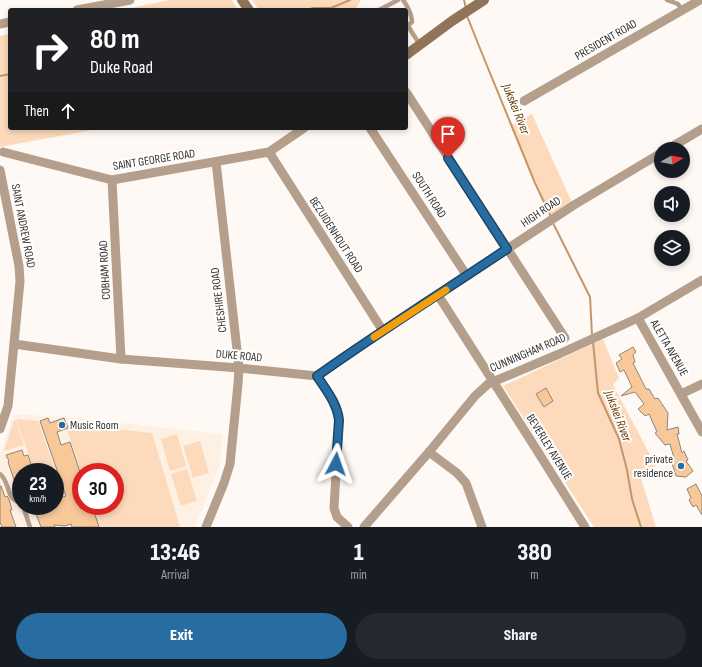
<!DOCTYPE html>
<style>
body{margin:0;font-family:"Sofia Sans Condensed",sans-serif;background:#242831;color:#f1f3f6;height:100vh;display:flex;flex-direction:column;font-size:15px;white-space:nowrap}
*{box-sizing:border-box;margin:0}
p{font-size:13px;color:#9ea1a6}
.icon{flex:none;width:22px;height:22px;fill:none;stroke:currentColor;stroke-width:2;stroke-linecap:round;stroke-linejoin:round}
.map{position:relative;height:527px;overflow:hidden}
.side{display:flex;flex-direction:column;background:#171b24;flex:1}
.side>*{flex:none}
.top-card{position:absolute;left:8px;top:8px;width:400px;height:122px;border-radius:4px;box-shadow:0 2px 6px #0003;background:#202124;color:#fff;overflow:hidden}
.needle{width:26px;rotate:81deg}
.tools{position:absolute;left:654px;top:142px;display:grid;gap:8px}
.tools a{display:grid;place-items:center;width:36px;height:36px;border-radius:50%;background:#171b24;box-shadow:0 2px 6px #0003;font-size:20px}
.speed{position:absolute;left:12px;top:463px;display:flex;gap:8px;font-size:20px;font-weight:700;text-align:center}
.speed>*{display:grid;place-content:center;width:52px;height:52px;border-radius:50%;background:#171b24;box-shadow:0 2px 6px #0003;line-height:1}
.speed small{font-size:10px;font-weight:400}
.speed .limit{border:6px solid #d22;background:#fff;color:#111}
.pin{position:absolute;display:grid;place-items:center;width:34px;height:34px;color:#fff;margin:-41px -17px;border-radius:50% 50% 50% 0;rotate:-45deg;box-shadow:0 0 4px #0007}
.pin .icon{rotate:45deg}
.me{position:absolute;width:44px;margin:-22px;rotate:4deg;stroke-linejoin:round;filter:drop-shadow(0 0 3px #0008)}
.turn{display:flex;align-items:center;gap:14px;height:84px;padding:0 16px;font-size:18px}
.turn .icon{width:52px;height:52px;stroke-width:2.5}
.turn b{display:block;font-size:28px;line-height:34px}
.then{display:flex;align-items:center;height:38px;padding:0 16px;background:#0003;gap:8px;font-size:15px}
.eta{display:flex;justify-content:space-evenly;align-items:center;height:68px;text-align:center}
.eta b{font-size:24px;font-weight:800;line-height:28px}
.button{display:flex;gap:8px;margin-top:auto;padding:8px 16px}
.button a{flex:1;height:46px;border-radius:24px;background:#276da1;color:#fff;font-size:16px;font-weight:800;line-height:46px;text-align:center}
.button a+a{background:#242831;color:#f1f3f6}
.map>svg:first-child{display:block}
.built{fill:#fef0e2;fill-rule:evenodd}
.green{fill:#fcdabb}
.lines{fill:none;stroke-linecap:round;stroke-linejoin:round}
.stream{stroke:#c49669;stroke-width:2}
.building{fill:#f8c899;stroke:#8d857e}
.service{stroke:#b49f8c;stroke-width:4.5}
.minor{stroke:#b49f8c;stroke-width:9}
.secondary{stroke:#917357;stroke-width:10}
.route-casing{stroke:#194769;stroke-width:10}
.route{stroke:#276da1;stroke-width:7}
.slow{stroke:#f59e0b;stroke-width:7}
.poi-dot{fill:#276da1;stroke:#fff;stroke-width:1.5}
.labels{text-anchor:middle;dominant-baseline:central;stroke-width:4;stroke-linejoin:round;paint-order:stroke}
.street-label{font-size:12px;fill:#35322f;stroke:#fff}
.poi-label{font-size:12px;fill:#35322f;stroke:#fff;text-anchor:start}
.water-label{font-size:13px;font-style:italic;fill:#693d02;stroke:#fff}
</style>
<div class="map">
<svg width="702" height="527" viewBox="0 0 702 527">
<rect width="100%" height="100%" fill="#fef9f4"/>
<path class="built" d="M14,414L64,417L223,434L220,464L195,527H0V456ZM21,472H55V506H21ZM81,472H115V506H81Z"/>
<g class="green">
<path d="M169,0H232L238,10H122Z"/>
<path d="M252,0H361L355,10H259Z"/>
<path d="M10,34V128H103L0,147V36Z"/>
<path d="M532,114L573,205L552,219L511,125Z"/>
<path d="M603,339L619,378L613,385L656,466L640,475L656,527H594L503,386Z"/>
<path d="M16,419L38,421L59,481L55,482V472H35Z"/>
<path d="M14,420L16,421L24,445L4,451Z"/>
<path d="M67,424L152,433L180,527H99L92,506H115V472H81L67,430L69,429Z"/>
<path d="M177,434L186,466L170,471L161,439Z"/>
<path d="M200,441L209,473L193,478L183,446Z"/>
<path d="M187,469L197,501L181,506L171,474Z"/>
<path d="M61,485L65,496L55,499L63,522L55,506V487Z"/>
</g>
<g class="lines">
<g class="stream">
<path d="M464,0L466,8"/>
<path d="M308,10L313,8H331L350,0"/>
<path d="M467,16L481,51L535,183L551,217"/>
<path d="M0,76L10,74"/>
<path d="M553,223L590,297L592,335"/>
<path d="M593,342L598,393L619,439L627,470L632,499L641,527"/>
</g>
</g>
<g class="building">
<path d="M633,347L636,352L633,355L635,362L633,363L646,389H649L655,399L658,398L668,413L667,430L678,427L679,434H677L682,453L684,451L688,460L686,461L693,471L686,477L676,476L671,460L674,458L670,444L665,445L655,433L657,432L649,414L645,416L638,409L644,404L635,392L621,396L632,387L624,370L620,372L616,363L622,359L619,355Z"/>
<path d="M546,388L553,401L544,407L536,394Z"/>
<path d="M48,418L50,423L64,418L68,428L57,432L61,445L70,442L81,475V506H92L99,527H72L71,524L65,526L54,525L55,527H41L33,506H58L56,499L66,496L40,421Z"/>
<path d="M22,450L24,456L28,455L34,472H21V497H20L8,462L9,461L6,455Z"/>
<path d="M696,484L702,496V515L696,505L693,507L689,500L691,498L687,489Z"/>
<path d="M0,486H1L5,497L7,496L9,499L12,510H10L16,527H2L0,522Z"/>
</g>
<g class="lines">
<g class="service">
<path d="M403,0C407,5 412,15 412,22L406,27"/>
<path d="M667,0L678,4L682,10"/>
<path d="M379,10L398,0"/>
<path d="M408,26L420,45"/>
<path d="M0,474C9,480 6,495 16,501"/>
<path d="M23,506L30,527"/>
</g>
<g class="minor">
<path d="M77,10L130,0"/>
<path d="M0,24L10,22"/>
<path d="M406,92L565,338"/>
<path d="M524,101L700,0"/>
<path d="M370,128L467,276"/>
<path d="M668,149L702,129"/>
<path d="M3,152L112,180L269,152L304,128"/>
<path d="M269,152L383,331"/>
<path d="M0,170L19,266L20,281L8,406L0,429"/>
<path d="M112,180L121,359"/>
<path d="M438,295L533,444L585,527"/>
<path d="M638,318L702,432"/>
<path d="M14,344L121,359L239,368L317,376L348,354L574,205L661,153"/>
<path d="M317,376C326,389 337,403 339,420L334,508L337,517L348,527"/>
<path d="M681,394L702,384"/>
<path d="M429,452L457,473L466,483L482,527"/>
<path d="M206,527L224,483L230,464L238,384L239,368L216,162"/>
<path d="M364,527L429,452L475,396L488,384L559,354L638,318L702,280"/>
</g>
<g class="secondary">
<path d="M242,0L249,10"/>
<path d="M406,55L452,21L484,0"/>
</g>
</g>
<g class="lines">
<defs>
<path id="route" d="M336,464L339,420C337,403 326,390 317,376C379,332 444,291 507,249L448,158"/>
</defs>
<use href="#route" class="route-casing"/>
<use href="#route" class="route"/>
<path class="slow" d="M374,337L446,290"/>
</g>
<g class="poi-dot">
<circle cx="62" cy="425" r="4"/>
<circle cx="681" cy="466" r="4"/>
</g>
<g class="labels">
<g class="street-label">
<text transform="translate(606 40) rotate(-30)">PRESIDENT ROAD</text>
<text transform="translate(154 160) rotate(-9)">SAINT GEORGE ROAD</text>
<text transform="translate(429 195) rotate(57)">SOUTH ROAD</text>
<text transform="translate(541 212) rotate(-34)">HIGH ROAD</text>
<text transform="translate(23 226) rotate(79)">SAINT ANDREW ROAD</text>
<text transform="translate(336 235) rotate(57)">BEZUIDENHOUT ROAD</text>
<text transform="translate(105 270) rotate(-93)">COBHAM ROAD</text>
<text transform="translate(219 300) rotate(-97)">CHESHIRE ROAD</text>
<text transform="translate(669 348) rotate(60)">ALETTA AVENUE</text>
<text transform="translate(528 353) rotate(-23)">CUNNINGHAM ROAD</text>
<text transform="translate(239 356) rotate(5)">DUKE ROAD</text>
<text transform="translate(549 447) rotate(58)">BEVERLEY AVENUE</text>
</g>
<g class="poi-label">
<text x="70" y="425">Music Room</text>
<text x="673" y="459" text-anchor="end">private<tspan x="673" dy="14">residence</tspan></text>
</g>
<g class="water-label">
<text transform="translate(516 109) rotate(68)">Jukskei River</text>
<text transform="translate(618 416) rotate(69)">Jukskei River</text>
</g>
</g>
</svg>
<div class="tools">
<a><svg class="needle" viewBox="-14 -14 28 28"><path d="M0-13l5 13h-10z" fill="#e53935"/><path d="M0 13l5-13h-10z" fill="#9ea1a6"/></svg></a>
<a><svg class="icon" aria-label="sound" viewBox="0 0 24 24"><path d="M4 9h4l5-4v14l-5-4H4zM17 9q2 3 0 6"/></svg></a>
<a><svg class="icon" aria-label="layers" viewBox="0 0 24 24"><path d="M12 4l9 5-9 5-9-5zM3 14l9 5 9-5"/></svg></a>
</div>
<div class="speed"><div>23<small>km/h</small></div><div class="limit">30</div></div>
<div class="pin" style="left:448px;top:158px;background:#d93025"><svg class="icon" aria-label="arrive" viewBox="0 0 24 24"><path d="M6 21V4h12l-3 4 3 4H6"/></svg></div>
<svg class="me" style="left:336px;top:464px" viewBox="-20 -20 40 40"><path d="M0-17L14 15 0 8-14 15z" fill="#276da1" stroke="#fff" stroke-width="4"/></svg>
<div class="top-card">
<div class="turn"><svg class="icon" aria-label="right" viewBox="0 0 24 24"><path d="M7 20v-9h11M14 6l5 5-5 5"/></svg><div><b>80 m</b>Duke Road</div></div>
<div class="then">Then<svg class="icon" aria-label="ahead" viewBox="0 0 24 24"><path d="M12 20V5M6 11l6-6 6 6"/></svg></div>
</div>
</div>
<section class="side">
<div class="eta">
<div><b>13:46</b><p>Arrival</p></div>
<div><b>1</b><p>min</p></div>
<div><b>380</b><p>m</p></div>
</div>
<div class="button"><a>Exit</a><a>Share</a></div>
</section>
